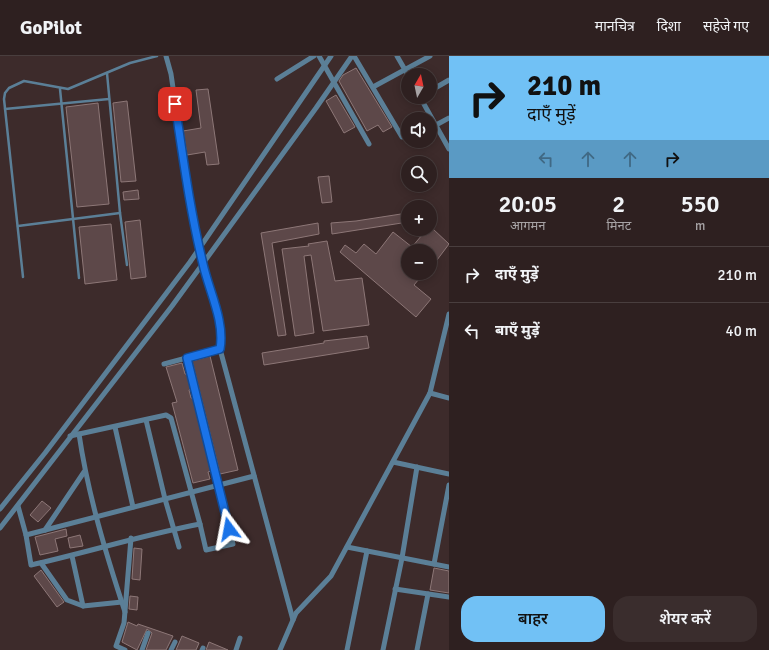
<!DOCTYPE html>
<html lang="hi">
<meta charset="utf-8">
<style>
body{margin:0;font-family:Signika,"Noto Sans Devanagari",sans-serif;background:#3a2d2d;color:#f1f3f6;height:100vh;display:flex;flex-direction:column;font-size:15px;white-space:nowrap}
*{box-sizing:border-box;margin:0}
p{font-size:13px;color:#a7a3a5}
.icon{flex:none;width:22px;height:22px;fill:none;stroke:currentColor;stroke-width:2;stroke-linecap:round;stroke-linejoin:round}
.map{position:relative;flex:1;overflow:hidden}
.sheet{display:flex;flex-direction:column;background:#2e2020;width:320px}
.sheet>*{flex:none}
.top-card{background:#71c1f5;color:#111;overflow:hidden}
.needle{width:26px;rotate:9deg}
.controls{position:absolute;left:401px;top:12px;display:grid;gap:8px}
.controls a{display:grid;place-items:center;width:36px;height:36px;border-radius:50%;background:#2e2020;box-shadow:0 2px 10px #0003,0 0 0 1px #493e3e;font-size:20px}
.pin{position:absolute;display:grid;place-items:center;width:34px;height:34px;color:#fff;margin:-17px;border-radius:8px;box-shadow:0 2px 6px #0006}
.me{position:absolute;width:44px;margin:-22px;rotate:347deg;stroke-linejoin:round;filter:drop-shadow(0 0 3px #0008)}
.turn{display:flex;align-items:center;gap:14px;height:84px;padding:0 12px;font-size:18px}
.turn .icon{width:52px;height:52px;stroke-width:2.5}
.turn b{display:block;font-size:28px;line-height:34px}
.lanes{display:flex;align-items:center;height:38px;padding:0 12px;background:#0003;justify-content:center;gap:20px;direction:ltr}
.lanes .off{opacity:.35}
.eta{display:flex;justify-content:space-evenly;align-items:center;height:68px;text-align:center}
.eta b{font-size:24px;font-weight:600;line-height:28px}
.action{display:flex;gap:8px;margin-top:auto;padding:8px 12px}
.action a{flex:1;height:46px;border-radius:16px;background:#71c1f5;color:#111;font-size:16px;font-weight:600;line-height:46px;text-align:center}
.action a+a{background:#3a2d2d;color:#f1f3f6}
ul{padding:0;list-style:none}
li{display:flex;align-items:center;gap:12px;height:56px;padding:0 12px;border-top:1px solid #493e3e}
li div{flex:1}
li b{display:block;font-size:15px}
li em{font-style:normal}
header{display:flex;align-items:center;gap:24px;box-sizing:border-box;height:56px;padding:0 20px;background:#2e2020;border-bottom:1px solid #493e3e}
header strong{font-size:19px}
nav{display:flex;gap:22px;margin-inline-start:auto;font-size:14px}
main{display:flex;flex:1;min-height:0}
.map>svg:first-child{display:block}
.building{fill:#5d4849;stroke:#8d7777}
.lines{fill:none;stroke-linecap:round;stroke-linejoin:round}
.lane{stroke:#5b7f97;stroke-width:2.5}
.street{stroke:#5b7f97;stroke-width:5}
.route-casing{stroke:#114b97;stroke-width:10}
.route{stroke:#1a73e8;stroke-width:7}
</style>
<header>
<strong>GoPilot</strong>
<nav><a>मानचित्र</a><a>दिशा</a><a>सहेजे गए</a></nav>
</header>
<main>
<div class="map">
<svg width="449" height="594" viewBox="0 0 449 594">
<rect width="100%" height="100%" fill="#3d2b2b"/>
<g class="building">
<path d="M356,12L392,71L383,76L378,69L367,75L339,25L343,19Z"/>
<path d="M208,33L219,108L207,109L205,96L187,99L183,75L201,72L196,34Z"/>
<path d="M336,39L355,71L344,77L326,45Z"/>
<path d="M127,45L136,125L121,126L113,47Z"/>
<path d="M98,47L109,148L77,151L66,51Z"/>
<path d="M329,120L332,146L322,147L318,121Z"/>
<path d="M138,134L139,143L124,144L123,136Z"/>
<path d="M401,158L407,159L408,166L332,178L331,167L356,165Z"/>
<path d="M140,164L146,221L131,223L125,166Z"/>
<path d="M318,167L319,178L272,187L286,279L278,280L261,177Z"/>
<path d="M111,168L117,224L85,228L79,171Z"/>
<path d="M427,173H433L449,188L437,204L435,202L430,209V195H408V217H424L414,229L431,243L416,261L340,196L345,189L356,197L364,188L376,198L393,176L412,191Z"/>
<path d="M327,185L335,225L362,222L369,269L323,275L311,199L304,200L314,277L295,280L282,193L309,190L308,188Z"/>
<path d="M367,280L369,292L264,309L262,297L324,287V285Z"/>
<path d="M210,300L238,414L220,418L192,305Z"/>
<path d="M182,307L185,318H187L191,333L189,334L191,342H193L211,415L208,416L210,423L193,427L172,347L177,346L166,311Z"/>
<path d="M42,445L51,452L38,466L30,459Z"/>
<path d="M66,473L67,480L55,483L58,495L40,499L35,481Z"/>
<path d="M80,479L83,490L70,492L68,482Z"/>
<path d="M134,492L142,493L140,524L132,523Z"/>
<path d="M434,512L449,515V537L430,534Z"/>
<path d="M41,514L64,546L57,551L34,520Z"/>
<path d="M130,540L138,541L137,554L129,553Z"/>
<path d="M128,566L137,570L138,568L173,580L166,594H146L152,577L147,573L137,594L122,586Z"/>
<path d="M182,580L199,587L196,594H176Z"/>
<path d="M209,586L228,594H206Z"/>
</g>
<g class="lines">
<g class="lane">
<path d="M107,17L120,157L127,209"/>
<path d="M60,33L79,222"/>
<path d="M5,53L109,43"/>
<path d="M18,170L120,157"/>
<path d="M23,221L4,43L5,37L9,32L24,25L68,33L130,7L157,0"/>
</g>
<g class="street">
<path d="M166,0L171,18C180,81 189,143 202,205C208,233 225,264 220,293L293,564"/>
<path d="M319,0L369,88"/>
<path d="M354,0L402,81"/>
<path d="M397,0L408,19"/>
<path d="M277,23L314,0"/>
<path d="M373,31L430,0"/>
<path d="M430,35L449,24"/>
<path d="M420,41L449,93"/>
<path d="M436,69L449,62"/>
<path d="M164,308L220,293"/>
<path d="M430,337L449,342"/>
<path d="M146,364L165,443L179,491"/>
<path d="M115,371L133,451"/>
<path d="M79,378C88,439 106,498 125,556"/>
<path d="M70,380L166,359L171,362L200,468"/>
<path d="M393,406L449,418"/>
<path d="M18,450L26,479L254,420"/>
<path d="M0,453L45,397L190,206L331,0"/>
<path d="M0,472L172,250L316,52L352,0"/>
<path d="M45,474L84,416"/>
<path d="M26,479L31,509C88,496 143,479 200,468L206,494L233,488L187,302"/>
<path d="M347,491L449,511"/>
<path d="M72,500L83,550"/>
<path d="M41,507L67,544L83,550L122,546"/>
<path d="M434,508L449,429"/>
<path d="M395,533L449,541"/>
<path d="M125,594L116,590L124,567L131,482"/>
<path d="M142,594L148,577"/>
<path d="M171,594L175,586"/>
<path d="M202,594L203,592"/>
<path d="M236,594L240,582"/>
<path d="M280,594L296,557L331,520L430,337L449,258"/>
<path d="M347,594L367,495"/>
<path d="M383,594L402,502L417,411"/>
<path d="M417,594L428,538"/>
</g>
</g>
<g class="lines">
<defs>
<path id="route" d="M175,48C183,101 190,155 203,208C209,235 225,265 220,293L187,302L229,473"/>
</defs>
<use href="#route" class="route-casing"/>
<use href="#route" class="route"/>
</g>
</svg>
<div class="controls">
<a><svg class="needle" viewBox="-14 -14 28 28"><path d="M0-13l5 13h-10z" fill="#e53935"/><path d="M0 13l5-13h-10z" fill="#a7a3a5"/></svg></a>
<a><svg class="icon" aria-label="sound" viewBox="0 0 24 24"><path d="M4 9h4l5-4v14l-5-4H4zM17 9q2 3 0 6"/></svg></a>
<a><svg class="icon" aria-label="search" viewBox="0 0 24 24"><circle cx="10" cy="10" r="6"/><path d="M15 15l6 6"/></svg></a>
<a>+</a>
<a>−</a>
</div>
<div class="pin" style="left:175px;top:48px;background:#d93025"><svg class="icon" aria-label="arrive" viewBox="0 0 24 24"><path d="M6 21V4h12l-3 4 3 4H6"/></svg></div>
<svg class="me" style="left:229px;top:473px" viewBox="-20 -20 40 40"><path d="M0-17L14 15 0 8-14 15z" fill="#1a73e8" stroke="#fff" stroke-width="4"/></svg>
</div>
<section class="sheet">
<div class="top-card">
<div class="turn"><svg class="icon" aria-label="right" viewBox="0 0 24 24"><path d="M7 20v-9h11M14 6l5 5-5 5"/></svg><div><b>210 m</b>दाएँ मुड़ें</div></div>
<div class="lanes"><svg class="icon off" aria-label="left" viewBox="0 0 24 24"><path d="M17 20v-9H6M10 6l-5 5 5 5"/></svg><svg class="icon off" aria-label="ahead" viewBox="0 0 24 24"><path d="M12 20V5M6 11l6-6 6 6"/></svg><svg class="icon off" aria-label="ahead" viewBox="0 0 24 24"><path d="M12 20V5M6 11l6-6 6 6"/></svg><svg class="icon" aria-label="right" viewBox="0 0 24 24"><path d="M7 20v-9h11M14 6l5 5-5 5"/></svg></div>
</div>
<div class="eta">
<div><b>20:05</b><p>आगमन</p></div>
<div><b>2</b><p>मिनट</p></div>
<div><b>550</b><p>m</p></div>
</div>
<ul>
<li><svg class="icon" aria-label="right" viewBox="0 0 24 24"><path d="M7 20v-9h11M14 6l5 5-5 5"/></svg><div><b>दाएँ मुड़ें</b></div><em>210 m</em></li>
<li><svg class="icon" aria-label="left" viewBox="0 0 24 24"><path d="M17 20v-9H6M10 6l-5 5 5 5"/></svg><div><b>बाएँ मुड़ें</b></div><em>40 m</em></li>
</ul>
<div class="action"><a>बाहर</a><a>शेयर करें</a></div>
</section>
</main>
